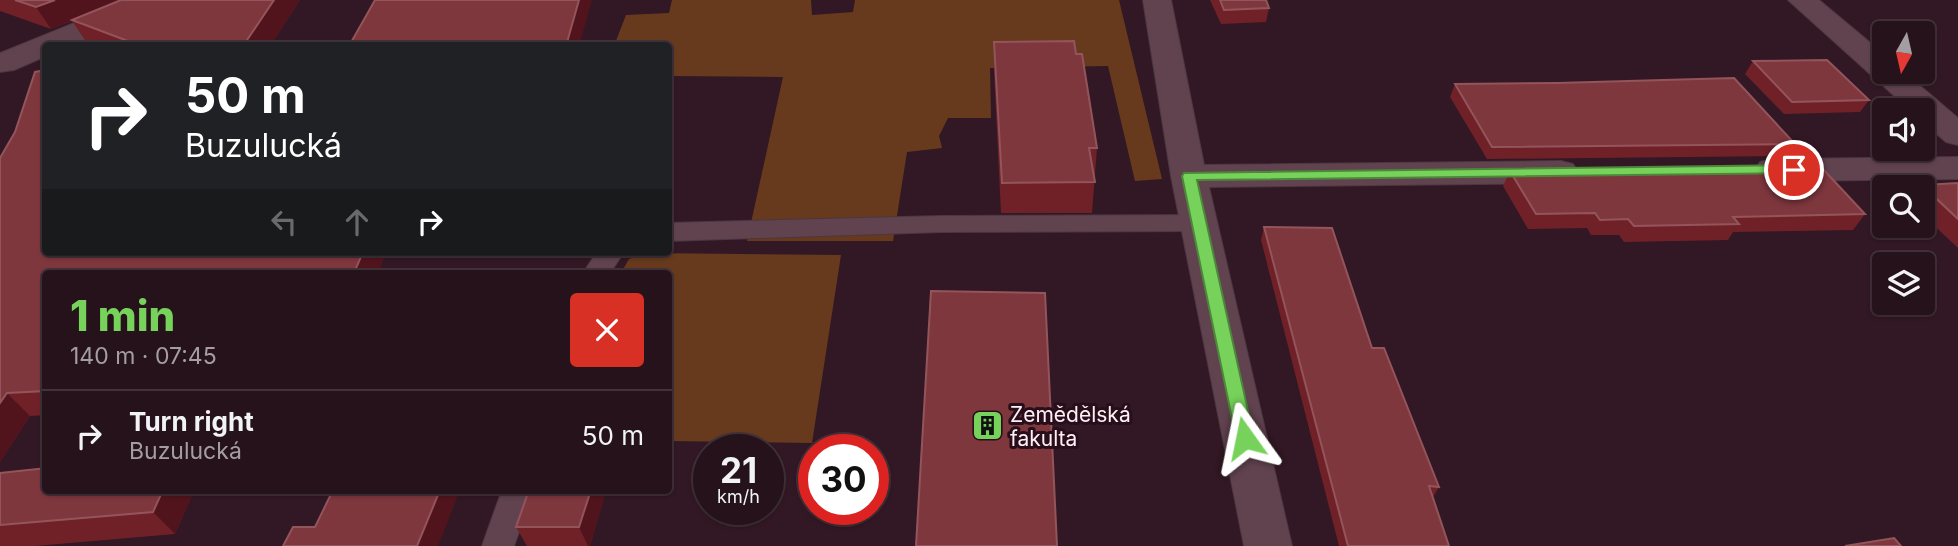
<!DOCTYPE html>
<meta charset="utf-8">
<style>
body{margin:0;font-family:Inter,sans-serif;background:#322028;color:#f1f3f6;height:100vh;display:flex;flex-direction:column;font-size:26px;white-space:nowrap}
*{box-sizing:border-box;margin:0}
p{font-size:23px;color:#a49ea3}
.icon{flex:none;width:38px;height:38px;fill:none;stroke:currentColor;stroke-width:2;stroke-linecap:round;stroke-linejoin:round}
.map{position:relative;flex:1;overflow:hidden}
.drawer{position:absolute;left:42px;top:270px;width:630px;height:224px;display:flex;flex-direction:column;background:#26121b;border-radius:7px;box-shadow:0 2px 5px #0004,0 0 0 2px #42323a}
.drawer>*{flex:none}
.guide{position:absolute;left:42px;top:42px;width:630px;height:214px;border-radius:7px;box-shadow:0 2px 5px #0004,0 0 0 2px #42323a;background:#202124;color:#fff;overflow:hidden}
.needle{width:46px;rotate:188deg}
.fabs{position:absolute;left:1872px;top:21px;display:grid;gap:14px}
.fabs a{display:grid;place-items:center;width:63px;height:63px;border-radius:7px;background:#26121b;box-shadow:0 2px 5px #0004,0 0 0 2px #42323a;font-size:35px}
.speed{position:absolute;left:693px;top:434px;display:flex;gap:14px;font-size:35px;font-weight:700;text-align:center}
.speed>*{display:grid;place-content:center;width:91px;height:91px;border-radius:50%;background:#26121b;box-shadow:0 2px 5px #0004,0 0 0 2px #42323a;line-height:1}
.speed small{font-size:18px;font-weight:400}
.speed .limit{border:10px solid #d22;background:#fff;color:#111}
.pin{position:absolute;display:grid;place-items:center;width:60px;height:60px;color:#fff;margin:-30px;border:4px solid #fff;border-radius:50%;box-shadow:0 2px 7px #0007}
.me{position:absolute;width:77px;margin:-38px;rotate:348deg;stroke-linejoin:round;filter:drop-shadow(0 0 5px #0008)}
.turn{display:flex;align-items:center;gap:24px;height:147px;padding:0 28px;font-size:32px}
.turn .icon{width:91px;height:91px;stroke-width:2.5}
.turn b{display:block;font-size:49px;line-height:60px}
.lanes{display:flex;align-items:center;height:66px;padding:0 28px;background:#0003;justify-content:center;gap:35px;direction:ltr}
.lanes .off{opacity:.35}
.round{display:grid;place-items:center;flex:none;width:74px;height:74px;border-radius:7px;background:#322028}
.head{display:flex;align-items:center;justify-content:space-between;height:119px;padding:0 28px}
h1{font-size:42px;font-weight:800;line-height:52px;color:#76d25a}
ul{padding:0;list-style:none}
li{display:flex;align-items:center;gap:21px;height:91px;padding:0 28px;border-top:2px solid #42323a}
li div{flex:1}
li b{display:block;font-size:26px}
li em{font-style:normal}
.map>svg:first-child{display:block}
.green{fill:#673a1d}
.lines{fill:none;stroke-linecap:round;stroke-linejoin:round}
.lane-casing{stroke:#4b3740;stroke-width:2}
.street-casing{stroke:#4b3740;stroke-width:2}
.lane{fill:#61434f;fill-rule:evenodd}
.street{fill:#61434f;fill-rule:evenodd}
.wall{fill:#702128}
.shaded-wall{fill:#51141d}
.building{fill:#7f373e;stroke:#93545b;stroke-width:2}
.route{fill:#76d25a;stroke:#4d883a;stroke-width:2}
.labels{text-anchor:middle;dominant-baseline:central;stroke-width:6;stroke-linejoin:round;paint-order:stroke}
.poi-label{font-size:21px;fill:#ffeff5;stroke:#280e1a;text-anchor:start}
</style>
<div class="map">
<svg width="1958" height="546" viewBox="0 0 1958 546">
<rect width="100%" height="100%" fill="#321824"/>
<g class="green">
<path d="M672,0H811L812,15L853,12L855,0H1119L1162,179L1135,181L1108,66L990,68L991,118H948L939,136L942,148L907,152L893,241H747L783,77L669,76L668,46H614L626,15L669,13Z"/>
<path d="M648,253L841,255L812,443L669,441L668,273H621L629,259Z"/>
</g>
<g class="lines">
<defs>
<g id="lane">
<path d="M1199,215L1208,217L1212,223L1208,229L1199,231L941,232L668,241V223L941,216Z"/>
<path d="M597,252H624L610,273H583Z"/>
<path d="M502,490H534L514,546H482Z"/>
</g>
<g id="street">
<path d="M131,0H170L166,6L72,46H46V56L14,70L0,72V53Z"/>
<path d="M1143,0H1171L1204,165L1561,161L1573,164L1578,172L1573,180L1561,183L1209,187L1292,546H1244L1171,176Z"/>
<path d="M1788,0H1819L1885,55V72H1904L1958,118V145L1946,142L1923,122V110H1910Z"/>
<path d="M1958,157V179L1772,181L1760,178L1755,170L1760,162L1772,159Z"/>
</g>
</defs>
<use href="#lane" class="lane-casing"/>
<use href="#street" class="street-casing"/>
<use href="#lane" class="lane"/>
<use href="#street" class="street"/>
</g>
<g class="wall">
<path d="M0,0H300L270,46H94L87,43L72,21L51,29L0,11Z"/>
<path d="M1210,0H1266L1269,8L1266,22L1221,24Z"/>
<path d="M994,42L1076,54L1097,148L1092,213H1001L994,71Z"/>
<path d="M1753,61L1869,100L1860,112L1784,114L1745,74Z"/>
<path d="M1455,84L1795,144L1786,156L1487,159L1450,97Z"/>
<path d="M15,132L386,252L378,273H46V415L30,416L0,462V158Z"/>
<path d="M1510,171L1865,214L1853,230L1733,232L1728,240L1624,242L1619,235H1591L1587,228L1528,229L1503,186Z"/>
<path d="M1958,183V248L1923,215V187H1920L1922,185Z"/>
<path d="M1264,227L1372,348L1439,487L1433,497L1449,546H1339L1261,240Z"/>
<path d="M0,473L46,490L193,493L175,534L35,546H0Z"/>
<path d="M606,490L590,546H527L516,527Z"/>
</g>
<g class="shaded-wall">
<path d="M55,0H124L51,29L36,7Z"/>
<path d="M274,0H300L270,46H243Z"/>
<path d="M579,0H592L579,46H566Z"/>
<path d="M363,252H386L378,273H354Z"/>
<path d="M7,393L30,416L0,462V403Z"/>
<path d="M163,490H191L193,493L175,534L153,512Z"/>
<path d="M440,490H460L438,546H417Z"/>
<path d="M591,490H606L590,546H588L579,527Z"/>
</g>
<g class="building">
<path d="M15,0H55L36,7Z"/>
<path d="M121,0H274L243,46H141L72,20Z"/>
<path d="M375,0H579L566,46H349Z"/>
<path d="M1220,0H1266L1269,8L1224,10Z"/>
<path d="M1074,41L1076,54H1082L1097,148H1089L1095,182L1002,183L994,42Z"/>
<path d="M1827,60L1869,100L1792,102L1753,61Z"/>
<path d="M46,70V252H363L354,273H46V391L7,393L0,403V158L15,132L35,72Z"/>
<path d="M1734,78L1795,144L1492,147L1455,84L1557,83Z"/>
<path d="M1822,168L1865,214L1733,217L1739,224L1634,226L1628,219L1600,220L1595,213L1536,214L1510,171Z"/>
<path d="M1958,183V219L1922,185Z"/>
<path d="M1264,227L1332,228L1372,348H1384L1439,487L1429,486L1449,546H1348Z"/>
<path d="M931,291L1045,293L1057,546H916Z"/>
<path d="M46,468V490H163L153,512L0,525V473Z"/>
<path d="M333,490H440L417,546H283L293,527H315Z"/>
<path d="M529,490H591L579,527H516Z"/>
<path d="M1894,538L1901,546H1845Z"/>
</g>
<path class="route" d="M1794,165L1801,170L1799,173L1197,180L1254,438L1251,444L1245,446L1238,444L1236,438L1182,176L1184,173Z"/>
<defs>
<symbol id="building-square" viewBox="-11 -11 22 22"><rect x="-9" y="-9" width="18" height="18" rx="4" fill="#76d25a" stroke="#280e1a"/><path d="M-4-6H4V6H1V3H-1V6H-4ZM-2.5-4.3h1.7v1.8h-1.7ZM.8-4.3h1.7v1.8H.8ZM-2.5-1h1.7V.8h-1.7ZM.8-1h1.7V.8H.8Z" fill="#111"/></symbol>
</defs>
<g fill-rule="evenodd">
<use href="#building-square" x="970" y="408" width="35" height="35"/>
</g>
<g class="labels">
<g class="poi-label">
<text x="1010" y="414">Zemědělská<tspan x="1010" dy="24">fakulta</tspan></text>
</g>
</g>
</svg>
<div class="fabs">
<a><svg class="needle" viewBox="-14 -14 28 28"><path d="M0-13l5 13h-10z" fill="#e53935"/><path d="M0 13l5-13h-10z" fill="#a49ea3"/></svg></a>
<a><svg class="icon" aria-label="sound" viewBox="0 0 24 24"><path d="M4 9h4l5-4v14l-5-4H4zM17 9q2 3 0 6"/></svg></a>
<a><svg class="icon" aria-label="search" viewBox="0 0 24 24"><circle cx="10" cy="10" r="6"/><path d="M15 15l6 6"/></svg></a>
<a><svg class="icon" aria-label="layers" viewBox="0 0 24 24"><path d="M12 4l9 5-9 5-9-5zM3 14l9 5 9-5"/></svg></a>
</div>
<div class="speed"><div>21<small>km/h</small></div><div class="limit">30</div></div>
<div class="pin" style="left:1794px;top:170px;background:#d93025"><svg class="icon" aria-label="arrive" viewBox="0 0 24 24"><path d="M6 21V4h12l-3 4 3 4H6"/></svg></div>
<svg class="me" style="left:1245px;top:438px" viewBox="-20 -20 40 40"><path d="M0-17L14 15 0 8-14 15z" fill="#76d25a" stroke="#fff" stroke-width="4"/></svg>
<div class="guide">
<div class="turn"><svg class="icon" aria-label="right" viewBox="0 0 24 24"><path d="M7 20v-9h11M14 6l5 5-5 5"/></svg><div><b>50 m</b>Buzulucká</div></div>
<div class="lanes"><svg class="icon off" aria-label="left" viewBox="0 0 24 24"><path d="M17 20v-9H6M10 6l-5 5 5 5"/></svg><svg class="icon off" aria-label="ahead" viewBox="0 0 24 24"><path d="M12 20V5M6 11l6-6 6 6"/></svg><svg class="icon" aria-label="right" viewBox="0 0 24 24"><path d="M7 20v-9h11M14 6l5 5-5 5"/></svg></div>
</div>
<section class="drawer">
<div class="head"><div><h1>1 min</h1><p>140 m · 07:45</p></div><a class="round" style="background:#d93025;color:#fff"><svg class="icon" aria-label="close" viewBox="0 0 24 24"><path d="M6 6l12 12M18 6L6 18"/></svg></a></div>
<ul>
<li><svg class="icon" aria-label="right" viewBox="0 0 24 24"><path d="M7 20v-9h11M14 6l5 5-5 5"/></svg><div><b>Turn right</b><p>Buzulucká</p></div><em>50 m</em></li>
</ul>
</section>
</div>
